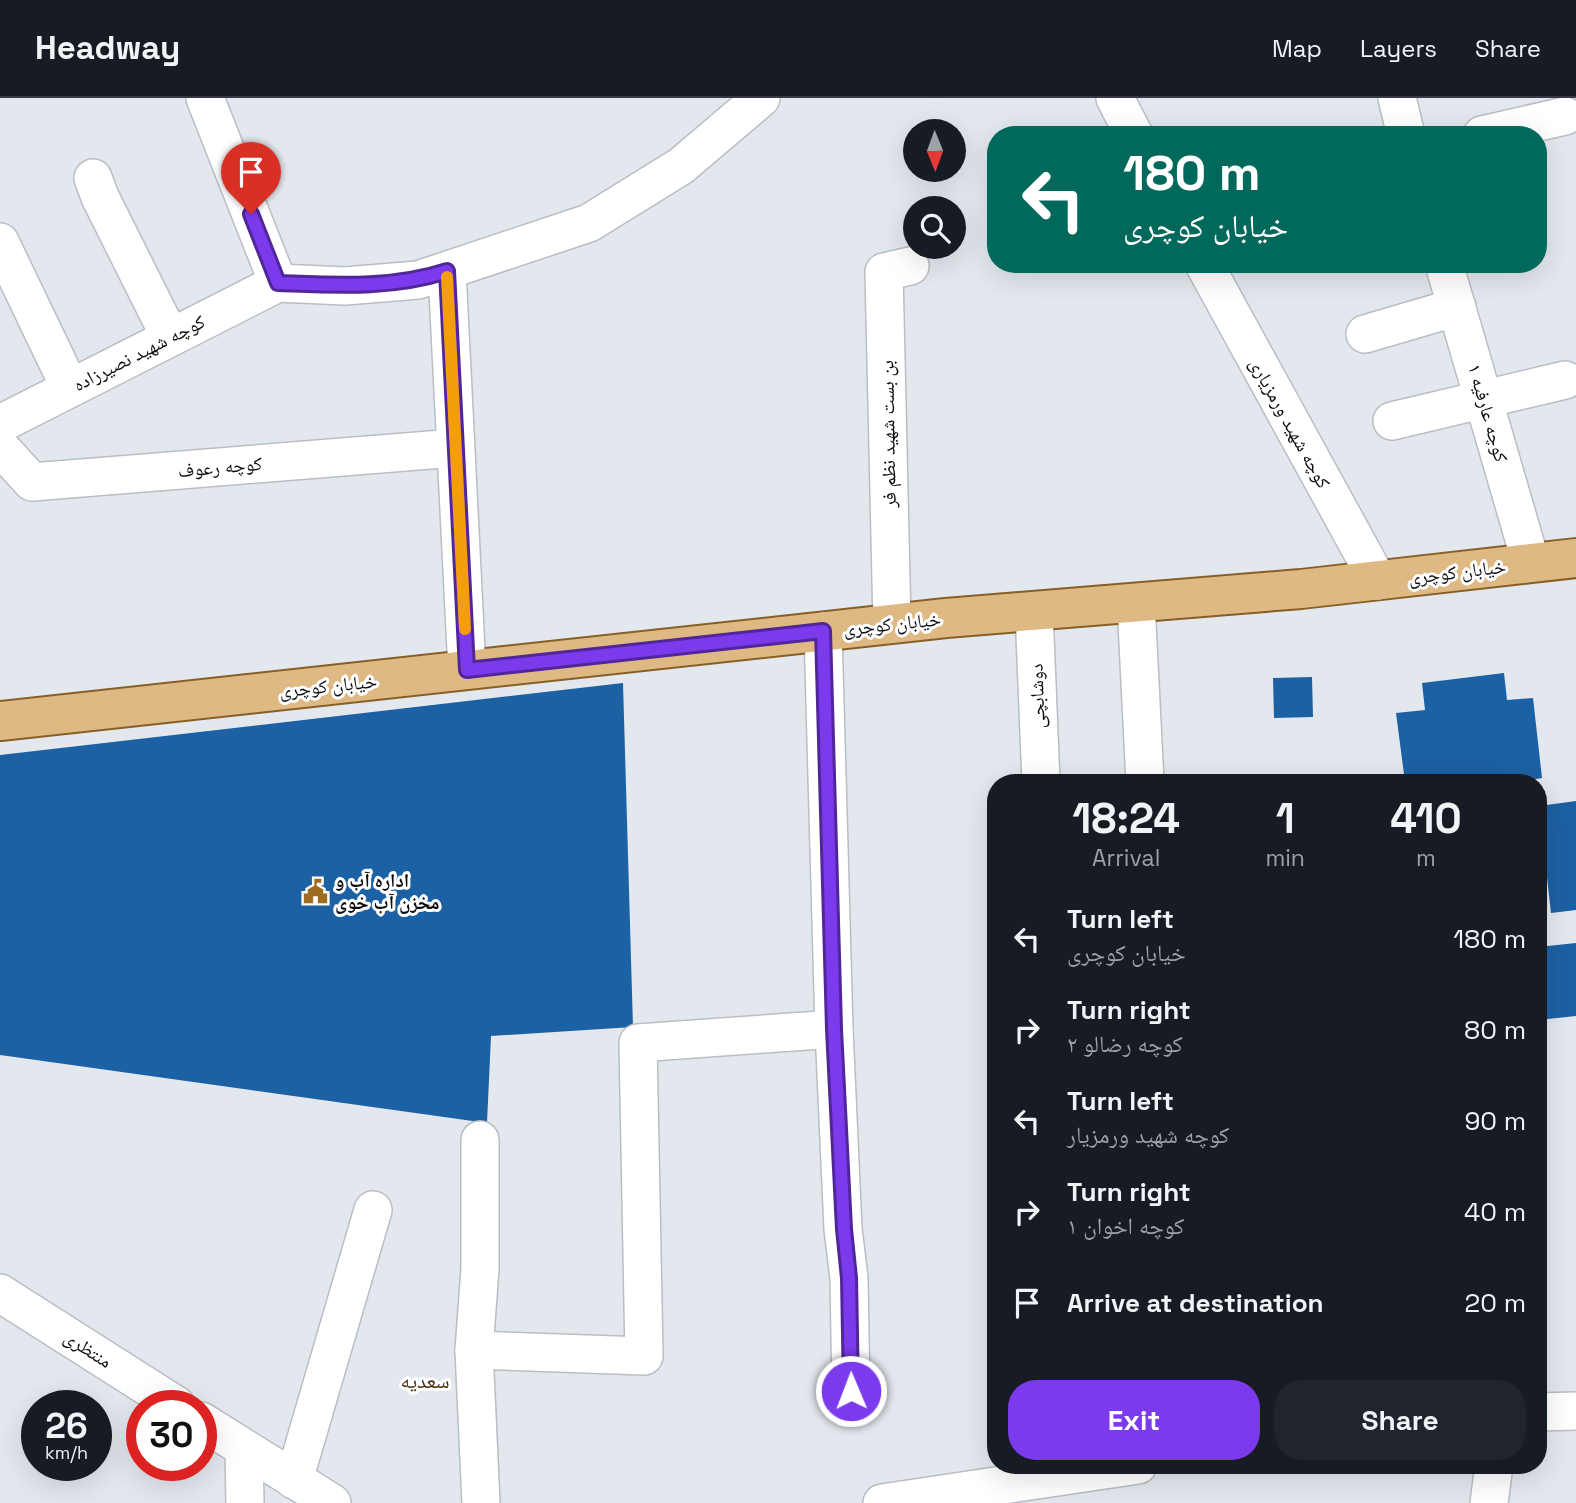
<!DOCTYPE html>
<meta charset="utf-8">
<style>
body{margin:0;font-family:"Space Grotesk","Noto Naskh Arabic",sans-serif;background:#20242c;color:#f1f3f6;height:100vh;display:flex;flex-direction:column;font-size:26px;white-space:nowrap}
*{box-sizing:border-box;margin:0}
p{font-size:23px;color:#9ea1a6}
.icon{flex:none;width:38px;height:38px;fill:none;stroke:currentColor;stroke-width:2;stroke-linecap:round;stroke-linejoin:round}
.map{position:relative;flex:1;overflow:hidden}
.panel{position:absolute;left:987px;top:676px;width:560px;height:700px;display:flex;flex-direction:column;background:#171b24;border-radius:28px;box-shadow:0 7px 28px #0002}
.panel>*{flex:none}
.guide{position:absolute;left:987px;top:28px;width:560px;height:147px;border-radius:28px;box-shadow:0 7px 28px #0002;background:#00695c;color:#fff;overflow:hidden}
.needle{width:46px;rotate:179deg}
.fabs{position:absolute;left:903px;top:21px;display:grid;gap:14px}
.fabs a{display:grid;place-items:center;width:63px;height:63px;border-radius:50%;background:#171b24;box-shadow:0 7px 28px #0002;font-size:35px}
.speed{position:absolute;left:21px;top:1292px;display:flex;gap:14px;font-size:35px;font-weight:700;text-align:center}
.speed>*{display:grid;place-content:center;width:91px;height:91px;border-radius:50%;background:#171b24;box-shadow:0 7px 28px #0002;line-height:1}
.speed small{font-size:18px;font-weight:400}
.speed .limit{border:10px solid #d22;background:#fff;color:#111}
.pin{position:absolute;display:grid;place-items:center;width:60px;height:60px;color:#fff;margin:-72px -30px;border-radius:50% 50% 50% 0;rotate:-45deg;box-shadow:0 0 7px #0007}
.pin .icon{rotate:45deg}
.me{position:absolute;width:77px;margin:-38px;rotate:359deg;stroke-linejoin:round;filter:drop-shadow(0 0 5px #0008)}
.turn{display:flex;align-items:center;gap:24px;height:147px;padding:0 21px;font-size:32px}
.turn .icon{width:91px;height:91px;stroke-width:2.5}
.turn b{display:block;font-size:49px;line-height:60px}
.eta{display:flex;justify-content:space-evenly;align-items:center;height:119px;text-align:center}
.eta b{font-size:42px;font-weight:700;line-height:49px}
.cta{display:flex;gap:14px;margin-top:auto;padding:14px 21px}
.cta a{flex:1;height:80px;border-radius:28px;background:#7c3aed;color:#fff;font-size:28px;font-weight:700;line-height:80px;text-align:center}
.cta a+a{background:#20242c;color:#f1f3f6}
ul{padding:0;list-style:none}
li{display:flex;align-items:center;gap:21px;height:91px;padding:0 21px}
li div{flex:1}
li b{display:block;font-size:26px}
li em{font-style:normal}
header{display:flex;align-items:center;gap:42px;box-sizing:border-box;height:98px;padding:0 35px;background:#171b24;border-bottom:2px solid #363941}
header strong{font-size:33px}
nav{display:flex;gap:38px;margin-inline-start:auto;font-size:24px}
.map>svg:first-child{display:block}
.building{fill:#1c61a3}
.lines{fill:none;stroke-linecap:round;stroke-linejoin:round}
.minor-casing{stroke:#b9bec3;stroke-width:40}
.major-casing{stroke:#875f26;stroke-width:42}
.minor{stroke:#fff;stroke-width:37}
.major{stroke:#dfb984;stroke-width:38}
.route-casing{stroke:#51269a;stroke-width:18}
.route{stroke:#7c3aed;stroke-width:12}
.slow{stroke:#f59e0b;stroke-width:12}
.labels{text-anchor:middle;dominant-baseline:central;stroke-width:6;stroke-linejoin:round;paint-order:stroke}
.street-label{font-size:19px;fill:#0c0d0f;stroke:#fff}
.poi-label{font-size:19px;font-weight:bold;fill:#0c0d0f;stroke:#fff;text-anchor:start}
.neighbourhood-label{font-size:21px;fill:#4b3310;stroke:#fff}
</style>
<header>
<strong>Headway</strong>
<nav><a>Map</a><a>Layers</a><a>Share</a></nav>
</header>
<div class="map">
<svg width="1576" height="1405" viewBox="0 0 1576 1405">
<rect width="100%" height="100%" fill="#e3e8ee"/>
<g class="building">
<path d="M1504,575L1507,602L1533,600L1542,680L1517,684H1405L1396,615L1425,612L1422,585Z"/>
<path d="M1312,579L1313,619L1274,620L1273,580Z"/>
<path d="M623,585L633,929L491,938L487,1025L0,957V657Z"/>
<path d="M1576,703V812L1551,815L1539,708Z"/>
<path d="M1576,845V918L1538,922V849Z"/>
</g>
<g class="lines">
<defs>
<g id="minor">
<path d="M205,0L278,185"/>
<path d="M1115,0L1134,37"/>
<path d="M1397,0L1406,37"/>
<path d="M1482,37L1565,18"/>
<path d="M93,80L100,99L170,239"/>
<path d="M0,144L70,290"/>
<path d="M1204,166L1378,483"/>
<path d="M1444,166L1531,465"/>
<path d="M447,173L467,572"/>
<path d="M1365,236L1457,209"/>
<path d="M1392,323L1565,282"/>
<path d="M0,326L278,185L345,188L418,182L589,125L681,68L761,0"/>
<path d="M0,349L32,384L455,350"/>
<path d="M1136,505L1145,684"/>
<path d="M1034,513L1041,684"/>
<path d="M892,526L884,174L910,168"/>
<path d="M823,533L834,931L843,1131L849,1180L851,1293"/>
<path d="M480,1042V1171L474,1252L481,1405"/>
<path d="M0,1195L176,1307"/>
<path d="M474,1252L644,1258L638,945L834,931"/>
<path d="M1538,1314L1576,1313"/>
<path d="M201,1323L332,1405"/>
<path d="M244,1351L245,1405"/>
<path d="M294,1382L373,1112"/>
<path d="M882,1405L1138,1367"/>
<path d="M1489,1405L1494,1367"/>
</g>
<path id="major" d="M0,623L946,520L1301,491L1576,460"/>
</defs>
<use href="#minor" class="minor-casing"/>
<use href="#major" class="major-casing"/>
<use href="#minor" class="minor"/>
<use href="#major" class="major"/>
</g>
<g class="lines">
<defs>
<path id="route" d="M251,116L278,185C335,187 392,191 447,173L467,572L823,533L834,931L844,1131L849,1180L851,1293"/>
</defs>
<use href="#route" class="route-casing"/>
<use href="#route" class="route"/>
<path class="slow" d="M447,179L465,531"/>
</g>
<defs>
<symbol id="civic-bare" viewBox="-9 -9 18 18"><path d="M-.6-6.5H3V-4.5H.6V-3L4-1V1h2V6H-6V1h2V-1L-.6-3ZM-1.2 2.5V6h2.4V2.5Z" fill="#9e6c21" stroke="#fff" stroke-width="2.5" paint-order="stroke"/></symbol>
</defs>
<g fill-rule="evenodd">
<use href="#civic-bare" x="298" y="776" width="35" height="35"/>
</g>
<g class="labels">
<g class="street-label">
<text transform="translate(139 255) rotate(-27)">کوچه شهید نصیرزاده</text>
<text transform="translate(1488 315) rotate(74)">کوچه عارفیه ۱</text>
<text transform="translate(1290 325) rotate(61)">کوچه شهید ورمزیاری</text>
<text transform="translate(888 336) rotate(-91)">بن بست شهید نظم فر</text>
<text transform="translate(220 369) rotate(-5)">کوچه رعوف</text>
<text transform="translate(1457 474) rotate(-7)">خیابان کوچری</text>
<text transform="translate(892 526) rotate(-6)">خیابان کوچری</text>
<text transform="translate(328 588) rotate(-6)">خیابان کوچری</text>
<text transform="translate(1037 598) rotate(-92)">دوشابچی</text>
<text transform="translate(88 1251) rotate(33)">منتظری</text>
</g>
<g class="poi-label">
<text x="335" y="782">اداره آب و<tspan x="335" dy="22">مخزن آب خوی</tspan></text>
</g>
<g class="neighbourhood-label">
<text x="425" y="1282">سعدیه</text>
</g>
</g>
</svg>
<div class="fabs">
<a><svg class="needle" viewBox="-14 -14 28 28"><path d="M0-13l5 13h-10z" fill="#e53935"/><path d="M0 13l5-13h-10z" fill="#9ea1a6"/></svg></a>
<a><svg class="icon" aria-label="search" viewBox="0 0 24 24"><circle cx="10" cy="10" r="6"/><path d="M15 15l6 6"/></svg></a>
</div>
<div class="speed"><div>26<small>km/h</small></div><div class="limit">30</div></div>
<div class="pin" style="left:251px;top:116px;background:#d93025"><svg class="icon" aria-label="arrive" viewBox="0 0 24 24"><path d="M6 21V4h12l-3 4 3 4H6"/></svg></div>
<svg class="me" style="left:851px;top:1293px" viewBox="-20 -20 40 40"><circle r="17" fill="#7c3aed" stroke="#fff" stroke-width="3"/><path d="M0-11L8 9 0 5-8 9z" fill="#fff"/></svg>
<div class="guide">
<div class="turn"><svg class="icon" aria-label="left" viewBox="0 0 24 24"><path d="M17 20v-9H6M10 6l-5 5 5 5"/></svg><div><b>180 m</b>خیابان کوچری</div></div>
</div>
<section class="panel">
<div class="eta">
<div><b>18:24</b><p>Arrival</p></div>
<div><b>1</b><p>min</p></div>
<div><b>410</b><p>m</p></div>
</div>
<ul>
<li><svg class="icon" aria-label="left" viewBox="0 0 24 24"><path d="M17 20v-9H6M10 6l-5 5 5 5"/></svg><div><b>Turn left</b><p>خیابان کوچری</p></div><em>180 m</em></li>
<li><svg class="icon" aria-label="right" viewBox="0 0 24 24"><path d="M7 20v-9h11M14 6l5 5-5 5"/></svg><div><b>Turn right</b><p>کوچه رضالو ۲</p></div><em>80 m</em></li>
<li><svg class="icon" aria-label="left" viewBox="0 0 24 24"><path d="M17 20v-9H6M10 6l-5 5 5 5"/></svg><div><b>Turn left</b><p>کوچه شهید ورمزیار</p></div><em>90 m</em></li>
<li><svg class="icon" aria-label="right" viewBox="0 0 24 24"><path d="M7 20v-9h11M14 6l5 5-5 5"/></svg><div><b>Turn right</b><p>کوچه اخوان ۱</p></div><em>40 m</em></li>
<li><svg class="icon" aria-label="arrive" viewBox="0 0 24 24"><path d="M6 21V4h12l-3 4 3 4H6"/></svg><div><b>Arrive at destination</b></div><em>20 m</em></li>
</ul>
<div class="cta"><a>Exit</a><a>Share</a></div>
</section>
</div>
